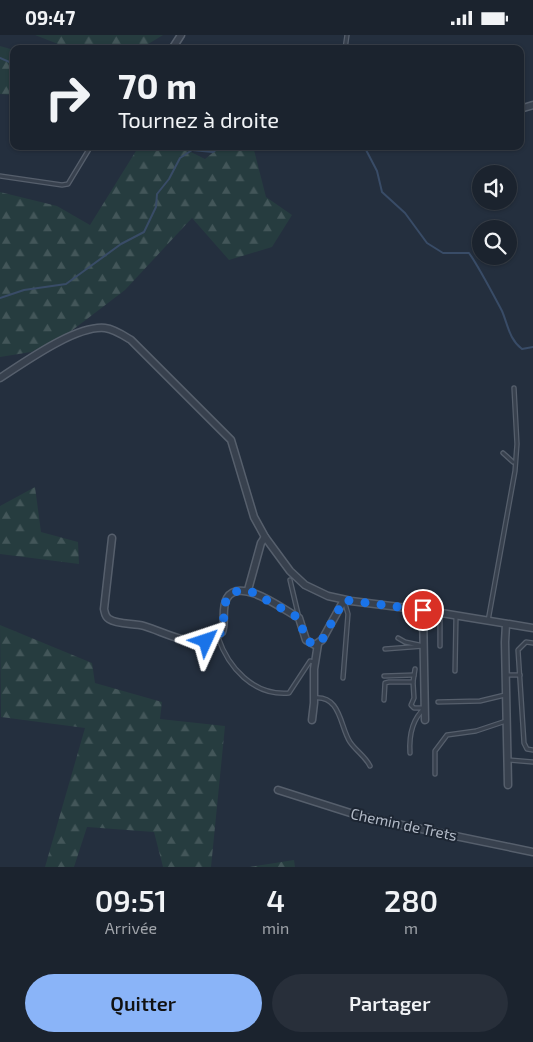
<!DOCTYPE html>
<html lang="fr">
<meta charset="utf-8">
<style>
body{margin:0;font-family:"Exo 2",sans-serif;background:#282f3a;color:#f1f3f6;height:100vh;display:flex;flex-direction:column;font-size:19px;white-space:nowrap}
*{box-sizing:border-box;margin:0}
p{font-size:16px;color:#a0a4aa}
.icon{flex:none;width:28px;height:28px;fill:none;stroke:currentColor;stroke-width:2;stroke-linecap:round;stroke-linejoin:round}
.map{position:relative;height:832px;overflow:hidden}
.details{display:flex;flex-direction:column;background:#1b232e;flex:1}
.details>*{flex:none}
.top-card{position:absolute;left:10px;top:10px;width:514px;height:105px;border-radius:10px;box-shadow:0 1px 4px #0004,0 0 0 1px #39404a;background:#1b232e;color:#f1f3f6;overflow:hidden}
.controls{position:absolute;left:472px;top:130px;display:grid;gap:10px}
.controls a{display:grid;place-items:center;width:45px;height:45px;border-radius:50%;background:#1b232e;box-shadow:0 1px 4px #0004,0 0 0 1px #39404a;font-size:25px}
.pin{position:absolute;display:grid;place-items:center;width:42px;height:42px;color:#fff;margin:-21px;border:2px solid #fff;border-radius:50%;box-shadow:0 1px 5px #0007}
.me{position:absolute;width:55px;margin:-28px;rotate:48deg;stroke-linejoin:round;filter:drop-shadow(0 0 4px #0008)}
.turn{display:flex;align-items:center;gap:18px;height:105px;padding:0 25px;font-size:22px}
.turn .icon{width:65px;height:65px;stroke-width:2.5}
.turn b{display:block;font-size:35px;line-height:42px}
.eta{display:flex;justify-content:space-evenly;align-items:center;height:85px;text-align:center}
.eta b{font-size:30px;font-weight:600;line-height:35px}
.cta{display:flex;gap:10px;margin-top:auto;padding:10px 25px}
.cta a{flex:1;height:58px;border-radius:30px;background:#8ab4f8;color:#111;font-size:20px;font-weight:600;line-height:58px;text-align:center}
.cta a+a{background:#282f3a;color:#f1f3f6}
.status{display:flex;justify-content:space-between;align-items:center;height:35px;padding:0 25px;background:#1b232e;direction:ltr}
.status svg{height:14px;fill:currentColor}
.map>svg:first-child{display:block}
.forest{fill:url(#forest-firs)}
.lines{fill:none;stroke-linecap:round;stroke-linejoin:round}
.stream{stroke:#394c67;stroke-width:2}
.lane-casing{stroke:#565f6c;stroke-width:5.5}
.street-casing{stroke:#565f6c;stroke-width:9}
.lane{stroke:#38414e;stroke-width:3}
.street{stroke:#38414e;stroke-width:6}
.route{stroke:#1a73e8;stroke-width:9;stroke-dasharray:0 16.2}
.labels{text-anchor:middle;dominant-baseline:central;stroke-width:4;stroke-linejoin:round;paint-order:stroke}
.street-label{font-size:15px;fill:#b4bcc9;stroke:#1d2633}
</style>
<div class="status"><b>09:47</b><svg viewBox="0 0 49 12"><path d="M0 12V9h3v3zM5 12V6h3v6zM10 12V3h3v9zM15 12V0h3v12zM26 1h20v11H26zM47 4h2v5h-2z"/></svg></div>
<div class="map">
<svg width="533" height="832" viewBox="0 0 533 832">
<defs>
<pattern id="forest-firs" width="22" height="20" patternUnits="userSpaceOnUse" patternTransform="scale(1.25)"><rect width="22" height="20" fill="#263c3f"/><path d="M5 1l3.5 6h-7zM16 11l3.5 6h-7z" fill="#435659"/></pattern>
</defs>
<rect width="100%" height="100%" fill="#242f3e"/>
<g class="forest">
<path d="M35,0H163L140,14H114L58,9Z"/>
<path d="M0,11L14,15V60L0,59Z"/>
<path d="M139,111H179L205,124L221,111H259L254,115L266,162L292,180L272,212L229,225L192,183L125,255L66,300L31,317L0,322V157L57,171L90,190Z"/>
<path d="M35,452L41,497L78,507L79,529L0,519V471Z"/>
<path d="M0,590L92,628L95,648L162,667L160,684L225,691L211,832H163L154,797L87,792L74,832H45L85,693L1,682Z"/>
<path d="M294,825L295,832H249Z"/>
</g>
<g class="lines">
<g class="stream">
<path d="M0,23L14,29"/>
<path d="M189,111L192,115L213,117L222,111"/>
<path d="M364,111L377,136L382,157L405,178L427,208L443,218H469C479,232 494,261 502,276C508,290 509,304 522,314L533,312"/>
<path d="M0,263L24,255L66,249L121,209L144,197L156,172L157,159L169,144L180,123L192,115"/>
</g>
<defs>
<g id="lane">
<path d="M345,14L347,0"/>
<path d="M0,141L62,150L68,149L91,111"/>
<path d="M503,418L513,427"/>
<path d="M290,545L299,583"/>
<path d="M488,586L515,436L517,409L514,353"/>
<path d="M218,602C228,632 253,661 289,658L310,626L314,627"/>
<path d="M533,608L526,607L518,615L524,708L527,714L533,715"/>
<path d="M440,611V579"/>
<path d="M385,614L424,611L405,607L398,603"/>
<path d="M455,636L456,582"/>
<path d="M506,640H520"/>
<path d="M384,641L414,640"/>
<path d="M343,643L348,579L344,565"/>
<path d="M413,647L415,634"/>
<path d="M314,663C341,660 340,692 350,707C356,716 365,721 370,731"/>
<path d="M384,665L385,648L389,647H413L414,663L411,670L414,673H425C412,684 409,702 410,718"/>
<path d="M438,667L480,666L505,660"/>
<path d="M509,725L533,727"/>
<path d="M435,739V716L447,700L476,696L506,686"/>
</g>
<g id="street">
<path d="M172,14L181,0"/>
<path d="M520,74L533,70"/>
<path d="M0,343C25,327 76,290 105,293C114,294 123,300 131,305L231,405L254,482L265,502L290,536L305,550L328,561L351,566L423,575L533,593"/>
<path d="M112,503L104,574C105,578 105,582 109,584C118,590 134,588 144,591C168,598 200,619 222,597C226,586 221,573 227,563C240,541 284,575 299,583L306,605L315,610L322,605L344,565"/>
<path d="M248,555L261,508L265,502"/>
<path d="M423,575L425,685"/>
<path d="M506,589L505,607L508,750"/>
<path d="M312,685L314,668V634L318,609"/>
<path d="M278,755L363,782L533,817"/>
</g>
</defs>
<use href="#lane" class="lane-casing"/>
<use href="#street" class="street-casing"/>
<use href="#lane" class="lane"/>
<use href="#street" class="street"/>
</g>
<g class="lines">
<path class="route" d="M206,606L222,597L226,564C232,556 243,553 252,557L299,583L306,605L315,610L322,605L344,565L423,575"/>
</g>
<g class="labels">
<g class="street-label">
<text transform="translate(404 789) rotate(12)">Chemin de Trets</text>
</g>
</g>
</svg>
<div class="controls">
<a><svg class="icon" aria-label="sound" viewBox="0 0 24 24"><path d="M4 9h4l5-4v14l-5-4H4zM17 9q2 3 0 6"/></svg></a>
<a><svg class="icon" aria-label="search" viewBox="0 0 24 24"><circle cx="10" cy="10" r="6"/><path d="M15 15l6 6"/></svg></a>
</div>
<div class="pin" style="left:423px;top:575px;background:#d93025"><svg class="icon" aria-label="arrive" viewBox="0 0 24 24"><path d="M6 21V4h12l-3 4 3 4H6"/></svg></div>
<svg class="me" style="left:206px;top:606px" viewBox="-20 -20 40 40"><path d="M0-17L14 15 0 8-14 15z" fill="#1a73e8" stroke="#fff" stroke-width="4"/></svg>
<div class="top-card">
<div class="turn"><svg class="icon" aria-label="right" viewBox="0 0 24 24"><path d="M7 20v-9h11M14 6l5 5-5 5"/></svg><div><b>70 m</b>Tournez à droite</div></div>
</div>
</div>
<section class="details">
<div class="eta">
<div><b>09:51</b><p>Arrivée</p></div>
<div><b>4</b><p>min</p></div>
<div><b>280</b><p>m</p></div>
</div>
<div class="cta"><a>Quitter</a><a>Partager</a></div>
</section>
